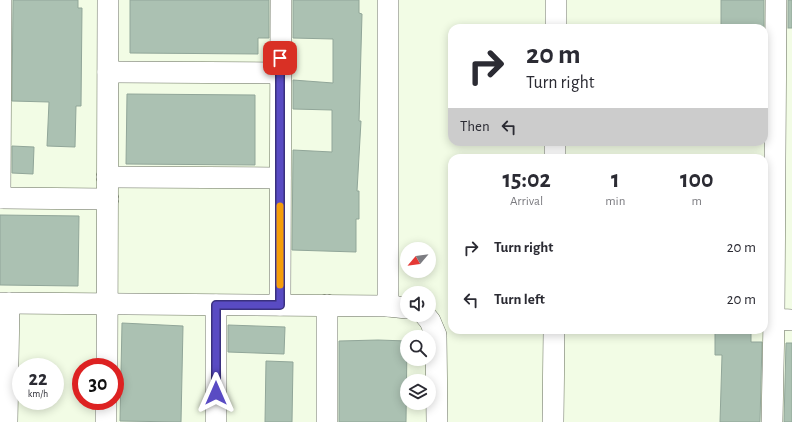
<!DOCTYPE html>
<style>
body{margin:0;font-family:"Alegreya Sans",sans-serif;background:#f7f7f7;color:#2b2b33;height:100vh;display:flex;flex-direction:column;font-size:15px;white-space:nowrap}
*{box-sizing:border-box;margin:0}
p{font-size:13px;color:#7c7c81}
.icon{flex:none;width:22px;height:22px;fill:none;stroke:currentColor;stroke-width:2;stroke-linecap:round;stroke-linejoin:round}
.map{position:relative;flex:1;overflow:hidden}
.details{position:absolute;left:448px;top:154px;width:320px;height:180px;display:flex;flex-direction:column;background:#fff;border-radius:12px;box-shadow:0 2px 10px #0003}
.details>*{flex:none}
.top-card{position:absolute;left:448px;top:24px;width:320px;height:122px;border-radius:12px;box-shadow:0 2px 10px #0003;background:#fff;color:#2b2b33;overflow:hidden}
.needle{width:26px;rotate:241deg}
.controls{position:absolute;left:400px;top:242px;display:grid;gap:8px}
.controls a{display:grid;place-items:center;width:36px;height:36px;border-radius:50%;background:#fff;box-shadow:0 2px 10px #0003;font-size:20px}
.speed{position:absolute;left:12px;top:358px;display:flex;gap:8px;font-size:20px;font-weight:700;text-align:center}
.speed>*{display:grid;place-content:center;width:52px;height:52px;border-radius:50%;background:#fff;box-shadow:0 2px 10px #0003;line-height:1}
.speed small{font-size:10px;font-weight:400}
.speed .limit{border:6px solid #d22;background:#fff;color:#111}
.pin{position:absolute;display:grid;place-items:center;width:34px;height:34px;color:#fff;margin:-17px;border-radius:8px;box-shadow:0 2px 6px #0006}
.me{position:absolute;width:44px;margin:-22px;rotate:0deg;stroke-linejoin:round;filter:drop-shadow(0 0 3px #0008)}
.turn{display:flex;align-items:center;gap:14px;height:84px;padding:0 12px;font-size:18px}
.turn .icon{width:52px;height:52px;stroke-width:2.5}
.turn b{display:block;font-size:28px;line-height:34px}
.then{display:flex;align-items:center;height:38px;padding:0 12px;background:#0003;gap:8px;font-size:15px}
.eta{display:flex;justify-content:space-evenly;align-items:center;height:68px;text-align:center}
.eta b{font-size:24px;font-weight:700;line-height:28px}
ul{padding:0;list-style:none}
li{display:flex;align-items:center;gap:12px;height:52px;padding:0 12px}
li div{flex:1}
li b{display:block;font-size:15px}
li em{font-style:normal}
.map>svg:first-child{display:block}
.building{fill:#abc1b2;stroke:#91a699}
.lines{fill:none;stroke-linecap:round;stroke-linejoin:round}
.street-casing{stroke:#68705d;stroke-width:22}
.street{stroke:#fff;stroke-width:21}
.route-casing{stroke:#3a317f;stroke-width:10}
.route{stroke:#594bc3;stroke-width:7}
.slow{stroke:#f59e0b;stroke-width:7}
</style>
<div class="map">
<svg width="792" height="422" viewBox="0 0 792 422">
<rect width="100%" height="100%" fill="#f2fce5"/>
<g class="building">
<path d="M13,0H78V8H82L81,106H76L75,147L47,146L49,102L12,101Z"/>
<path d="M130,0H269V38H258V54L130,53Z"/>
<path d="M293,0H359V13L362,14L359,121H361L357,191H359V219H356V252L292,250L293,150L332,152V110L293,109V80L333,83V39L293,38Z"/>
<rect x="721" y="0" width="43" height="28"/>
<rect x="788" y="0" width="4" height="28"/>
<path d="M127,94L255,95V165L126,164Z"/>
<path d="M12,146L34,147L33,174L12,173Z"/>
<path d="M0,215L79,216L78,286L0,285Z"/>
<path d="M122,323L183,326L181,422L120,421Z"/>
<path d="M228,325L285,327L284,354L228,352Z"/>
<path d="M715,330H751V342H762L760,422H720L722,355H715Z"/>
<path d="M378,340L407,341L406,422H339V341Z"/>
<path d="M786,343H792V422H784Z"/>
<path d="M266,361L293,362L292,422H265Z"/>
</g>
<g class="lines">
<defs>
<g id="street">
<path d="M776,0L774,319L792,320"/>
<path d="M556,28V0"/>
<path d="M108,72L280,73"/>
<path d="M555,158V142"/>
<path d="M107,177L280,178"/>
<path d="M0,198L1,0"/>
<path d="M0,198L108,199"/>
<path d="M0,303L388,306L407,308"/>
<path d="M216,305V422"/>
<path d="M280,305L281,0"/>
<path d="M388,306V0"/>
<path d="M425,315L430,321L436,335L437,422"/>
<path d="M107,367L108,0"/>
<path d="M7,422L9,303"/>
<path d="M106,422V401"/>
<path d="M327,422V305"/>
<path d="M553,422L554,330"/>
<path d="M772,422L774,319"/>
</g>
</defs>
<use href="#street" class="street-casing"/>
<use href="#street" class="street"/>
</g>
<g class="lines">
<defs>
<path id="route" d="M216,393V305H280V58"/>
</defs>
<use href="#route" class="route-casing"/>
<use href="#route" class="route"/>
<path class="slow" d="M280,285V206"/>
</g>
</svg>
<div class="controls">
<a><svg class="needle" viewBox="-14 -14 28 28"><path d="M0-13l5 13h-10z" fill="#e53935"/><path d="M0 13l5-13h-10z" fill="#7c7c81"/></svg></a>
<a><svg class="icon" aria-label="sound" viewBox="0 0 24 24"><path d="M4 9h4l5-4v14l-5-4H4zM17 9q2 3 0 6"/></svg></a>
<a><svg class="icon" aria-label="search" viewBox="0 0 24 24"><circle cx="10" cy="10" r="6"/><path d="M15 15l6 6"/></svg></a>
<a><svg class="icon" aria-label="layers" viewBox="0 0 24 24"><path d="M12 4l9 5-9 5-9-5zM3 14l9 5 9-5"/></svg></a>
</div>
<div class="speed"><div>22<small>km/h</small></div><div class="limit">30</div></div>
<div class="pin" style="left:280px;top:58px;background:#d93025"><svg class="icon" aria-label="arrive" viewBox="0 0 24 24"><path d="M6 21V4h12l-3 4 3 4H6"/></svg></div>
<svg class="me" style="left:216px;top:393px" viewBox="-20 -20 40 40"><path d="M0-17L14 15 0 8-14 15z" fill="#594bc3" stroke="#fff" stroke-width="4"/></svg>
<div class="top-card">
<div class="turn"><svg class="icon" aria-label="right" viewBox="0 0 24 24"><path d="M7 20v-9h11M14 6l5 5-5 5"/></svg><div><b>20 m</b>Turn right</div></div>
<div class="then">Then<svg class="icon" aria-label="left" viewBox="0 0 24 24"><path d="M17 20v-9H6M10 6l-5 5 5 5"/></svg></div>
</div>
<section class="details">
<div class="eta">
<div><b>15:02</b><p>Arrival</p></div>
<div><b>1</b><p>min</p></div>
<div><b>100</b><p>m</p></div>
</div>
<ul>
<li><svg class="icon" aria-label="right" viewBox="0 0 24 24"><path d="M7 20v-9h11M14 6l5 5-5 5"/></svg><div><b>Turn right</b></div><em>20 m</em></li>
<li><svg class="icon" aria-label="left" viewBox="0 0 24 24"><path d="M17 20v-9H6M10 6l-5 5 5 5"/></svg><div><b>Turn left</b></div><em>20 m</em></li>
</ul>
</section>
</div>
